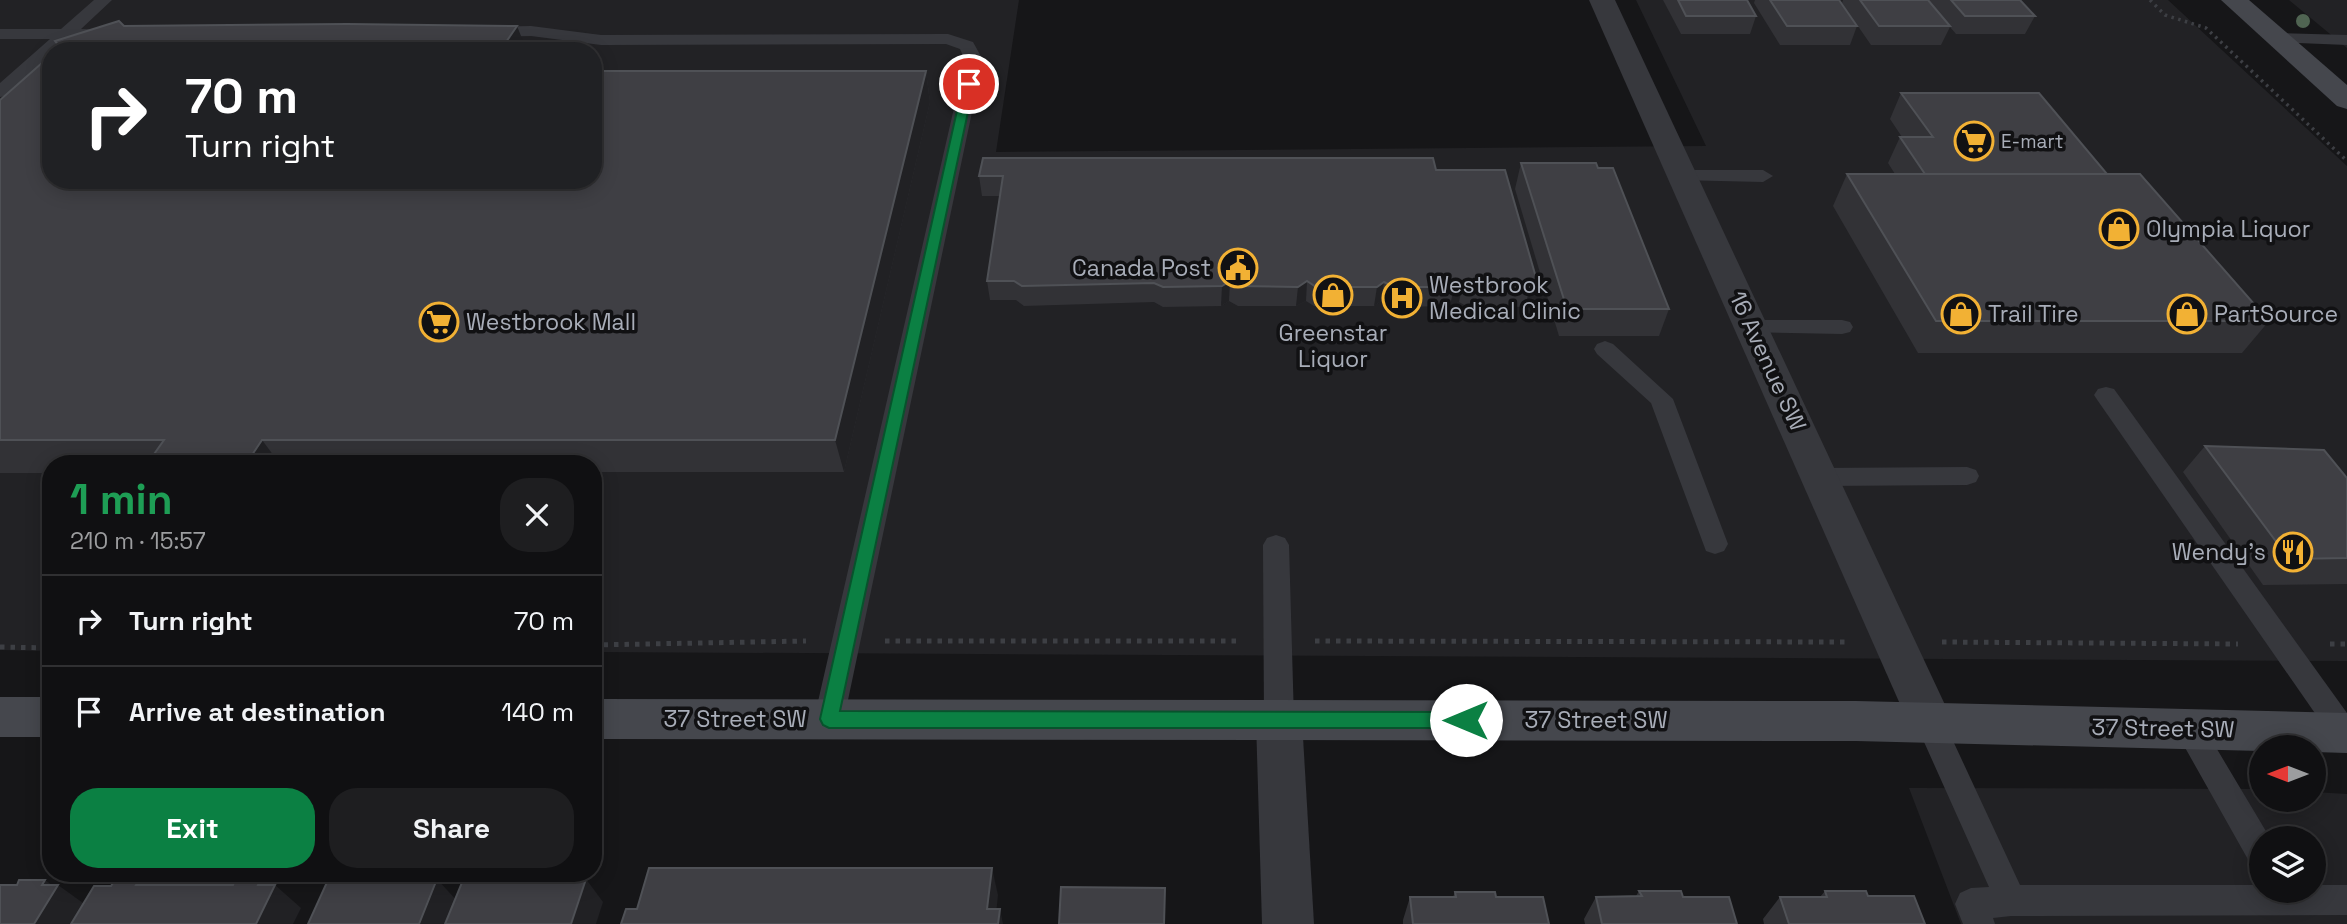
<!DOCTYPE html>
<meta charset="utf-8">
<style>
body{margin:0;font-family:"Space Grotesk",sans-serif;background:#1e1e20;color:#f1f3f6;height:100vh;display:flex;flex-direction:column;font-size:26px;white-space:nowrap}
*{box-sizing:border-box;margin:0}
p{font-size:23px;color:#9c9d9f}
.icon{flex:none;width:38px;height:38px;fill:none;stroke:currentColor;stroke-width:2;stroke-linecap:round;stroke-linejoin:round}
.map{position:relative;flex:1;overflow:hidden}
.side{position:absolute;left:42px;top:455px;width:560px;height:427px;display:flex;flex-direction:column;background:#101012;border-radius:28px;box-shadow:0 4px 18px #0003,0 0 0 2px #303032}
.side>*{flex:none}
.banner{position:absolute;left:42px;top:42px;width:560px;height:147px;border-radius:28px;box-shadow:0 4px 18px #0003,0 0 0 2px #303032;background:#202124;color:#fff;overflow:hidden}
.needle{width:46px;rotate:270deg}
.buttons{position:absolute;left:2249px;top:735px;display:grid;gap:14px}
.buttons a{display:grid;place-items:center;width:77px;height:77px;border-radius:50%;background:#101012;box-shadow:0 4px 18px #0003,0 0 0 2px #303032;font-size:35px}
.pin{position:absolute;display:grid;place-items:center;width:60px;height:60px;color:#fff;margin:-30px;border:4px solid #fff;border-radius:50%;box-shadow:0 2px 7px #0007}
.me{position:absolute;width:77px;margin:-38px;rotate:270deg;stroke-linejoin:round;filter:drop-shadow(0 0 5px #0008)}
.turn{display:flex;align-items:center;gap:24px;height:147px;padding:0 28px;font-size:32px}
.turn .icon{width:91px;height:91px;stroke-width:2.5}
.turn b{display:block;font-size:49px;line-height:60px}
.round{display:grid;place-items:center;flex:none;width:74px;height:74px;border-radius:28px;background:#1e1e20}
.head{display:flex;align-items:center;justify-content:space-between;height:119px;padding:0 28px}
h1{font-size:42px;font-weight:600;line-height:52px;color:#1e9e55}
.button{display:flex;gap:14px;margin-top:auto;padding:14px 28px}
.button a{flex:1;height:80px;border-radius:28px;background:#0b8043;color:#fff;font-size:28px;font-weight:600;line-height:80px;text-align:center}
.button a+a{background:#1e1e20;color:#f1f3f6}
ul{padding:0;list-style:none}
li{display:flex;align-items:center;gap:21px;height:91px;padding:0 28px;border-top:2px solid #303032}
li div{flex:1}
li b{display:block;font-size:26px}
li em{font-style:normal}
.map>svg:first-child{display:block}
.built{fill:#222225;fill-rule:evenodd}
.lines{fill:none;stroke-linecap:round;stroke-linejoin:round}
.path-far1{stroke:#3d3f44;stroke-width:3.5;stroke-dasharray:2.5 4.5;stroke-linecap:butt}
.path{stroke:#3d3f44;stroke-width:5;stroke-dasharray:4.5 6;stroke-linecap:butt}
.lane{fill:#37383d;fill-rule:evenodd}
.street{fill:#37383d;fill-rule:evenodd}
.secondary{fill:#45474d;fill-rule:evenodd}
.tree{fill:#506452}
.wall{fill:#323236}
.shaded-wall{fill:#212124}
.building{fill:#3f3f44;stroke:#4f5156;stroke-width:2}
.route{fill:#0b8043;stroke:#07532c;stroke-width:2}
.labels{text-anchor:middle;dominant-baseline:central;stroke-width:7;stroke-linejoin:round;paint-order:stroke}
.far-poi-label{font-size:19px;fill:#a8adb8;stroke:#111113;text-anchor:start}
.poi-label{font-size:23px;fill:#a8adb8;stroke:#111113;text-anchor:start}
.street-label{font-size:23px;fill:#a8adb8;stroke:#111113}
</style>
<div class="map">
<svg width="2347" height="924" viewBox="0 0 2347 924">
<rect width="100%" height="100%" fill="#161618"/>
<g class="built">
<path d="M0,0H1019L996,152L1706,146L1636,0H2168L2347,166V661L593,652V464H51V651L0,650ZM51,51H593V180H51Z"/>
<path d="M2289,0H2347V48Z"/>
<path d="M1909,788L2251,789L2261,790V800H2314V792L2347,794V924H1961ZM2261,838H2314V891H2261Z"/>
</g>
<g class="lines">
<path class="path-far1" d="M2150,0L2165,15L2206,28L2347,161"/>
<g class="path">
<path d="M885,641H1240"/>
<path d="M1315,641L1846,642"/>
<path d="M1942,642L2238,644"/>
<path d="M2330,644H2347"/>
<path d="M593,645L806,641"/>
<path d="M0,647L51,648"/>
</g>
<g class="lane">
<path d="M94,0H112L81,29L117,30L119,34L117,38L70,39L57,51H51V56L6,96L0,97V83L50,39H0V29H61Z"/>
<path d="M531,26L601,35L948,34L973,42L983,60L844,719L839,728L829,732L819,728L814,719L965,60L960,49L946,44L601,45L531,36L487,37L479,32L487,27Z"/>
<path d="M2277,33L2347,35V45L2271,42L2268,38Z"/>
<path d="M1684,170H1763L1773,176L1763,182L1677,180L1674,176L1677,172Z"/>
<path d="M1752,320H1842L1850,322L1853,327L1850,332L1842,334L1744,332L1741,327L1744,322Z"/>
<path d="M1605,341L1613,344L1673,399L1728,544L1724,551L1715,554L1706,551L1651,403L1597,354L1594,349L1597,344Z"/>
<path d="M2106,387L2114,389L2347,713V749L2337,745L2098,401L2094,395L2098,389Z"/>
<path d="M1967,467L1976,470L1979,476L1976,482L1967,485L1821,486L1812,483L1809,477L1812,471L1821,468Z"/>
<path d="M1276,535L1285,538L1289,545L1294,720L1289,729L1279,733L1269,729L1264,720L1263,545L1267,538Z"/>
<path d="M1931,711L1941,715L2020,885H2261V891H2314V885H2347V915L2011,916L1993,918L1995,924H1963L1955,904L1960,893L1971,888L1989,887L1916,724L1921,715Z"/>
<path d="M2189,715L2199,719L2270,838H2261V868L2250,863L2174,728L2179,719Z"/>
</g>
<g class="street">
<path d="M1589,0H1615L1954,724L1947,738L1931,744L1915,738Z"/>
<path d="M1279,700L1295,706L1302,720L1314,924H1262L1256,720L1263,706Z"/>
</g>
<g class="secondary">
<path d="M2221,0H2249L2347,85V109L2337,106Z"/>
<rect x="0" y="697" width="51" height="40"/>
<path d="M593,699L1856,701L2347,713V753L2314,752V747H2261V751L1856,741L593,739Z"/>
</g>
</g>
<circle class="tree" cx="2303" cy="21" r="7"/>
<g class="wall">
<path d="M1663,0H1747L1756,16L1750,34H1681Z"/>
<path d="M1755,0H1839L1857,26L1850,45H1780L1754,3Z"/>
<path d="M1843,0H2020L2035,16L2025,34H1956L1950,27L1941,45H1871L1842,3Z"/>
<path d="M926,71L930,102L844,472H593V464H51V473H0V100L51,180Z"/>
<path d="M1901,93L2107,174L2269,321L2242,353H1918L1833,206L1847,174H1895L1888,163L1900,137H1902L1890,119Z"/>
<path d="M1521,163L1669,309L1659,336H1559L1515,189Z"/>
<path d="M1436,170L1537,281L1532,301L1525,307L1466,306L1459,302L1450,306L1391,307L1381,301L1374,306H1314L1306,301L1296,306H1238L1229,301L1221,306L1163,307L1154,302L1024,306L1016,300H990L987,281L1000,196H982L979,176Z"/>
<path d="M2205,446L2347,478V584L2263,585L2183,472Z"/>
<path d="M1639,891L1683,897L1737,924H1585L1584,919L1596,897L1636,896Z"/>
<path d="M1825,891L1868,896L1925,924H1764L1763,919L1780,897H1820Z"/>
<path d="M1455,892L1496,897L1549,924H1403V920L1410,897H1453Z"/>
</g>
<g class="shaded-wall">
<path d="M517,26L527,51H500Z"/>
<path d="M926,71L930,102L844,472L835,440Z"/>
<path d="M1230,281L1229,301L1221,306L1222,286Z"/>
<path d="M1307,281L1306,301L1296,306L1298,287Z"/>
<path d="M1537,281L1532,301L1525,307L1530,287Z"/>
<path d="M1384,282L1381,301L1374,306L1377,287Z"/>
<path d="M1463,283L1459,302L1450,306L1454,287Z"/>
<path d="M262,440L280,464H246Z"/>
<path d="M992,868L998,895L995,924L987,909Z"/>
<path d="M437,879L458,902L449,924H419Z"/>
<path d="M586,879L603,902L596,924H571Z"/>
<path d="M45,880L56,888L58,885L90,908L81,924H34L42,885Z"/>
<path d="M139,880L168,903L136,885Z"/>
<path d="M260,880L272,891L275,885L301,908L293,924H256L258,885Z"/>
<path d="M1000,909L1003,924H998Z"/>
</g>
<g class="building">
<path d="M1678,0H1747L1756,16H1686Z"/>
<path d="M1770,0H1839L1857,26H1787Z"/>
<path d="M1860,0H1928L1950,26H1879Z"/>
<path d="M1951,0H2020L2035,16H1965Z"/>
<path d="M119,21L124,26L347,24L517,26L500,51H55L60,47L55,41Z"/>
<path d="M525,48L533,49L532,51H523Z"/>
<path d="M51,55V180H593V71H926L835,440H262L246,464H147L164,440H0V100Z"/>
<path d="M1901,93H2039L2107,174H1925L1900,137H1933Z"/>
<path d="M983,158H1433L1436,170H1505L1537,281L1530,287H1470L1463,283L1454,287H1394L1384,282L1377,287H1316L1307,281L1298,287L1239,286L1230,281L1222,286L1163,287L1154,283L1022,286L1014,281H987L1003,176H979Z"/>
<path d="M1521,163H1596L1598,168H1613L1669,309H1567Z"/>
<path d="M1847,174H2140L2269,321H1936Z"/>
<path d="M2205,446L2324,450L2347,478V558L2289,559Z"/>
<path d="M649,868H992L987,909H1000L998,924H621L626,909H637Z"/>
<path d="M437,879L419,924H308L328,880Z"/>
<path d="M586,879L571,924H445L463,880Z"/>
<path d="M19,880H45L42,885H58L34,924H0V885H17Z"/>
<path d="M115,880H139L136,885H233L235,880H260L258,885H275L256,924H71L94,886H111Z"/>
<path d="M1061,887L1165,888L1164,924H1059Z"/>
<path d="M1639,891H1681L1683,897H1729L1737,924H1602L1596,897L1642,896Z"/>
<path d="M1825,891H1866L1868,896H1914L1925,924H1789L1780,897H1827Z"/>
<path d="M1455,892H1495L1496,897H1543L1549,924H1413L1410,897H1456Z"/>
</g>
<path class="route" d="M969,81L974,84L840,711L1466,712L1472,714L1475,720L1472,726L1466,728H829L823,725L820,719L963,84Z"/>
<defs>
<symbol id="supermarket-ring" viewBox="-11 -11 22 22"><circle r="9.5" fill="#111113" stroke="#f2b134" stroke-width="1.5"/><path d="M-6-5.5h2.5l.6 2H6L4.5 2H-2.5L-4.4-4H-6ZM-1.5 3.2a1.3 1.3 0 1 0 .1 0ZM3 3.2a1.3 1.3 0 1 0 .1 0Z" fill="#f2b134"/></symbol>
<symbol id="shop-ring" viewBox="-11 -11 22 22"><circle r="9.5" fill="#111113" stroke="#f2b134" stroke-width="1.5"/><path d="M-5-2.5h2.3a2.7 3.5 0 0 1 5.4 0H5L5.5 6h-11ZM-1.5-2.5h3a1.5 2.3 0 0 0-3 0Z" fill="#f2b134"/></symbol>
<symbol id="civic-ring" viewBox="-11 -11 22 22"><circle r="9.5" fill="#111113" stroke="#f2b134" stroke-width="1.5"/><path d="M-.6-6.5H3V-4.5H.6V-3L4-1V1h2V6H-6V1h2V-1L-.6-3ZM-1.2 2.5V6h2.4V2.5Z" fill="#f2b134"/></symbol>
<symbol id="hospital-ring" viewBox="-11 -11 22 22"><circle r="9.5" fill="#111113" stroke="#f2b134" stroke-width="1.5"/><path d="M-5-5h3v3.5h4V-5h3V5h-3V1.5h-4V5h-3Z" fill="#f2b134"/></symbol>
<symbol id="restaurant-ring" viewBox="-11 -11 22 22"><circle r="9.5" fill="#111113" stroke="#f2b134" stroke-width="1.5"/><path d="M-5-6h1v4h1v-4h1v4h1v-4h1v5L-1.5 .5V6h-2V.5L-5-1ZM5-6V6H3V1.5H1.5Q1.5-4 5-6Z" fill="#f2b134"/></symbol>
</defs>
<g fill-rule="evenodd">
<use href="#supermarket-ring" x="1952" y="119" width="44" height="44"/>
<use href="#shop-ring" x="2097" y="207" width="44" height="44"/>
<use href="#civic-ring" x="1216" y="246" width="44" height="44"/>
<use href="#shop-ring" x="1311" y="273" width="44" height="44"/>
<use href="#hospital-ring" x="1380" y="276" width="44" height="44"/>
<use href="#shop-ring" x="1939" y="292" width="44" height="44"/>
<use href="#shop-ring" x="2165" y="292" width="44" height="44"/>
<use href="#supermarket-ring" x="417" y="300" width="44" height="44"/>
<use href="#restaurant-ring" x="2271" y="530" width="44" height="44"/>
</g>
<g class="labels">
<g class="far-poi-label">
<text x="2001" y="141">E-mart</text>
</g>
<g class="poi-label">
<text x="2146" y="229">Olympia Liquor</text>
<text x="1211" y="268" text-anchor="end">Canada Post</text>
<text x="1429" y="285">Westbrook<tspan x="1429" dy="26">Medical Clinic</tspan></text>
<text x="1988" y="314">Trail Tire</text>
<text x="2214" y="314">PartSource</text>
<text x="466" y="322">Westbrook Mall</text>
<text x="1333" y="333" text-anchor="middle">Greenstar<tspan x="1333" dy="26">Liquor</tspan></text>
<text x="2266" y="552" text-anchor="end">Wendy's</text>
</g>
<g class="street-label">
<text transform="translate(1768 361) rotate(65)">16 Avenue SW</text>
<text x="735" y="719">37 Street SW</text>
<text x="1596" y="720">37 Street SW</text>
<text transform="translate(2163 728) rotate(1)">37 Street SW</text>
</g>
</g>
</svg>
<div class="buttons">
<a><svg class="needle" viewBox="-14 -14 28 28"><path d="M0-13l5 13h-10z" fill="#e53935"/><path d="M0 13l5-13h-10z" fill="#9c9d9f"/></svg></a>
<a><svg class="icon" aria-label="layers" viewBox="0 0 24 24"><path d="M12 4l9 5-9 5-9-5zM3 14l9 5 9-5"/></svg></a>
</div>
<div class="pin" style="left:969px;top:84px;background:#d93025"><svg class="icon" aria-label="arrive" viewBox="0 0 24 24"><path d="M6 21V4h12l-3 4 3 4H6"/></svg></div>
<svg class="me" style="left:1466px;top:720px" viewBox="-20 -20 40 40"><circle r="19" fill="#fff"/><path d="M0-13L10 11 0 6-10 11z" fill="#0b8043"/></svg>
<div class="banner">
<div class="turn"><svg class="icon" aria-label="right" viewBox="0 0 24 24"><path d="M7 20v-9h11M14 6l5 5-5 5"/></svg><div><b>70 m</b>Turn right</div></div>
</div>
<section class="side">
<div class="head"><div><h1>1 min</h1><p>210 m · 15:57</p></div><a class="round"><svg class="icon" aria-label="close" viewBox="0 0 24 24"><path d="M6 6l12 12M18 6L6 18"/></svg></a></div>
<ul>
<li><svg class="icon" aria-label="right" viewBox="0 0 24 24"><path d="M7 20v-9h11M14 6l5 5-5 5"/></svg><div><b>Turn right</b></div><em>70 m</em></li>
<li><svg class="icon" aria-label="arrive" viewBox="0 0 24 24"><path d="M6 21V4h12l-3 4 3 4H6"/></svg><div><b>Arrive at destination</b></div><em>140 m</em></li>
</ul>
<div class="button"><a>Exit</a><a>Share</a></div>
</section>
</div>
